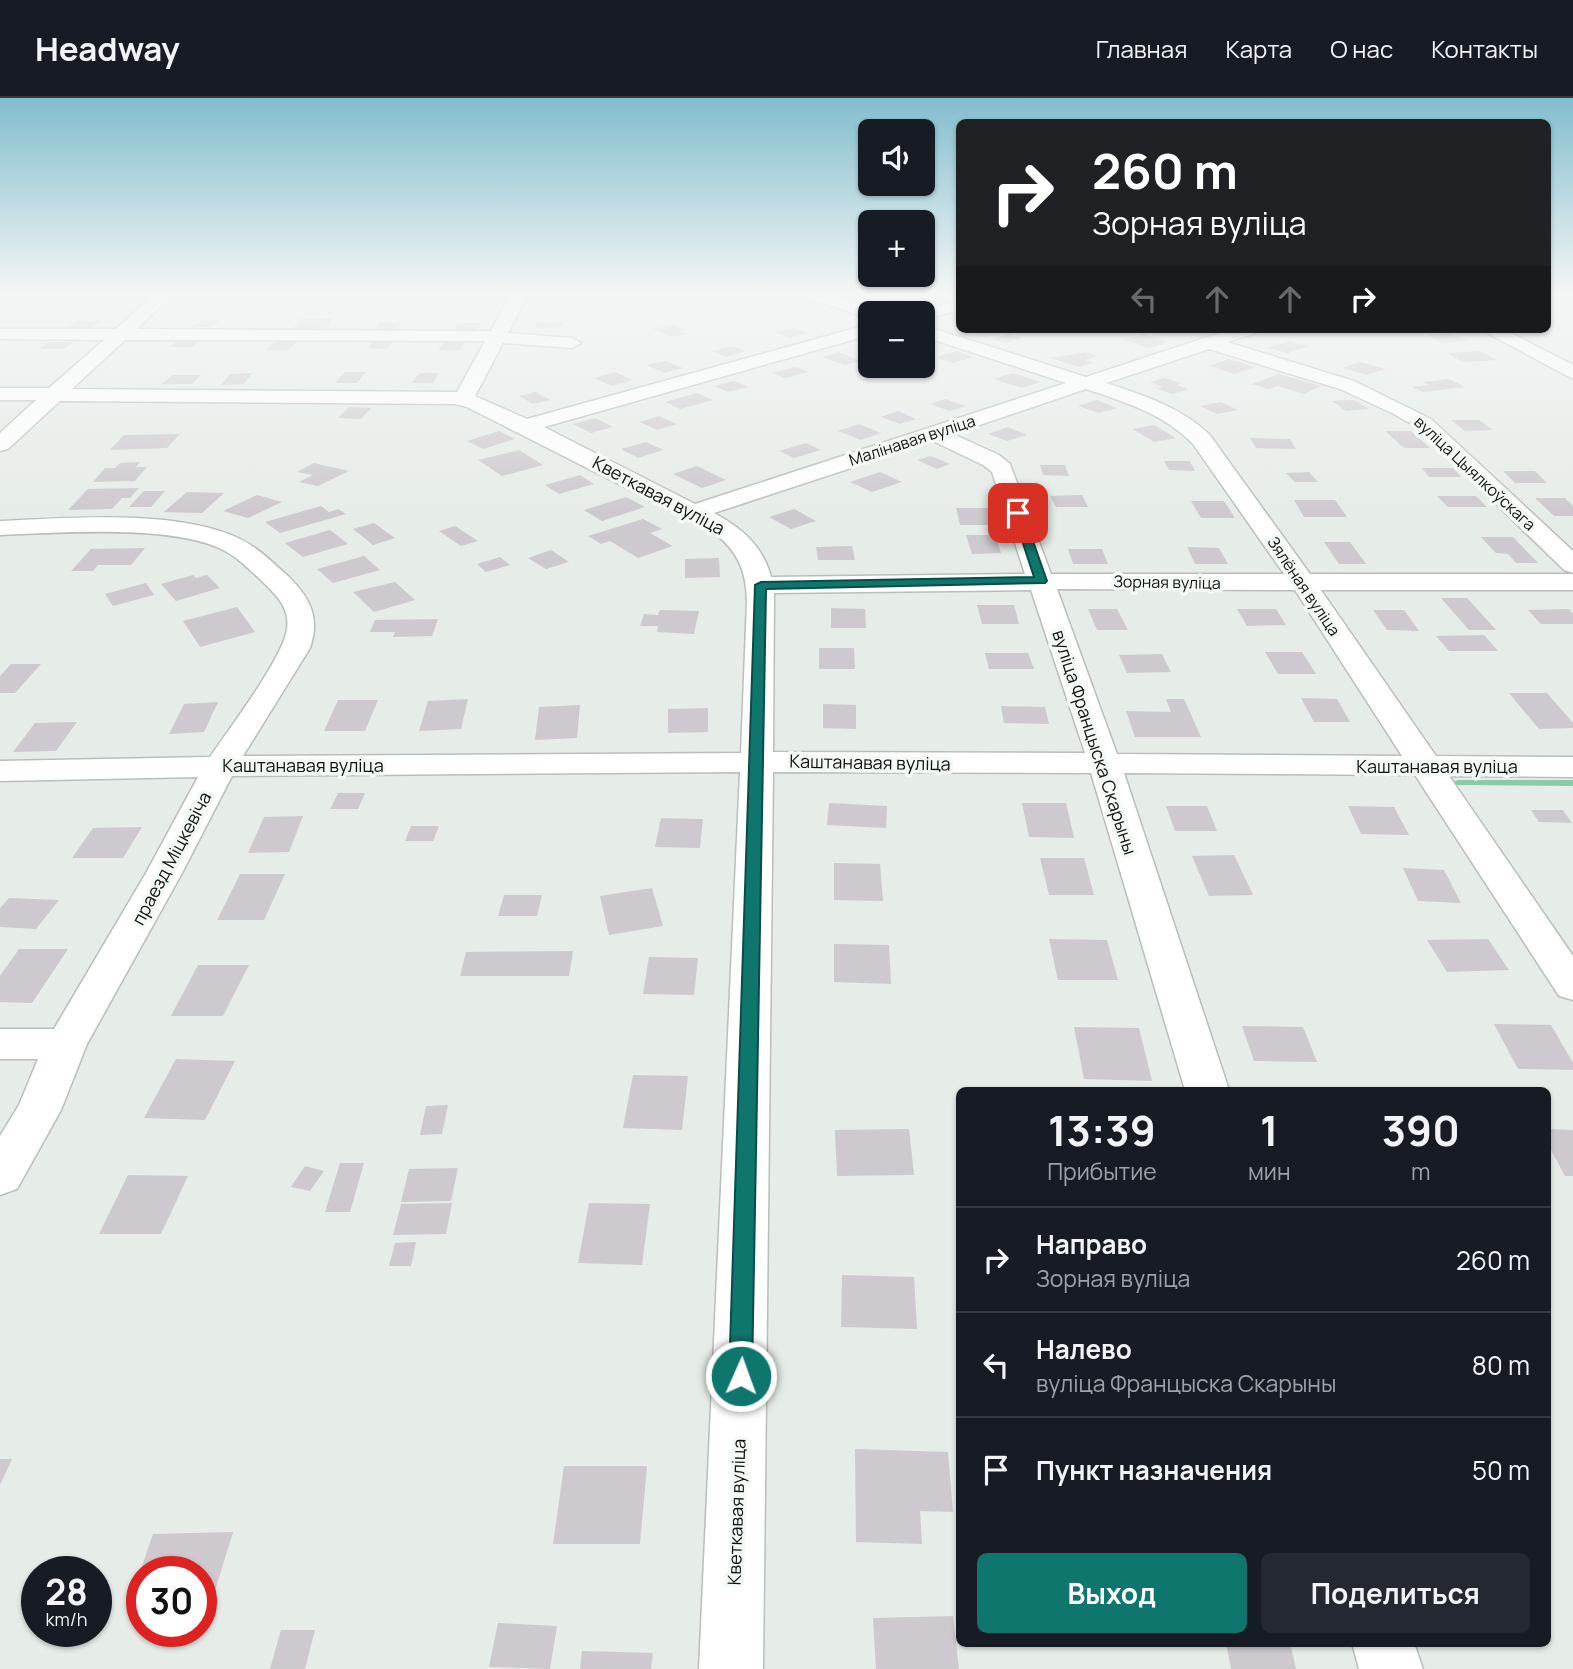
<!DOCTYPE html>
<html lang="ru">
<meta charset="utf-8">
<style>
body{margin:0;font-family:Manrope,sans-serif;background:#242831;color:#f1f3f6;height:100vh;display:flex;flex-direction:column;font-size:26px;white-space:nowrap}
*{box-sizing:border-box;margin:0}
p{font-size:23px;color:#9ea1a6}
.icon{flex:none;width:38px;height:38px;fill:none;stroke:currentColor;stroke-width:2;stroke-linecap:round;stroke-linejoin:round}
.map{position:relative;flex:1;overflow:hidden}
.panel{position:absolute;left:956px;top:989px;width:595px;height:560px;display:flex;flex-direction:column;background:#171b24;border-radius:10px;box-shadow:0 2px 5px #0004}
.panel>*{flex:none}
.guide{position:absolute;left:956px;top:21px;width:595px;height:214px;border-radius:10px;box-shadow:0 2px 5px #0004;background:#202124;color:#fff;overflow:hidden}
.controls{position:absolute;left:858px;top:21px;display:grid;gap:14px}
.controls a{display:grid;place-items:center;width:77px;height:77px;border-radius:10px;background:#171b24;box-shadow:0 2px 5px #0004;font-size:35px}
.speed{position:absolute;left:21px;top:1458px;display:flex;gap:14px;font-size:35px;font-weight:700;text-align:center}
.speed>*{display:grid;place-content:center;width:91px;height:91px;border-radius:50%;background:#171b24;box-shadow:0 2px 5px #0004;line-height:1}
.speed small{font-size:18px;font-weight:400}
.speed .limit{border:10px solid #d22;background:#fff;color:#111}
.pin{position:absolute;display:grid;place-items:center;width:60px;height:60px;color:#fff;margin:-30px;border-radius:14px;box-shadow:0 4px 10px #0006}
.me{position:absolute;width:77px;margin:-38px;rotate:2deg;stroke-linejoin:round;filter:drop-shadow(0 0 5px #0008)}
.turn{display:flex;align-items:center;gap:24px;height:147px;padding:0 21px;font-size:32px}
.turn .icon{width:91px;height:91px;stroke-width:2.5}
.turn b{display:block;font-size:49px;line-height:60px}
.lanes{display:flex;align-items:center;height:66px;padding:0 21px;background:#0003;justify-content:center;gap:35px;direction:ltr}
.lanes .off{opacity:.35}
.eta{display:flex;justify-content:space-evenly;align-items:center;height:119px;text-align:center}
.eta b{font-size:42px;font-weight:700;line-height:49px}
.button{display:flex;gap:14px;margin-top:auto;padding:14px 21px}
.button a{flex:1;height:80px;border-radius:10px;background:#0f766e;color:#fff;font-size:28px;font-weight:700;line-height:80px;text-align:center}
.button a+a{background:#242831;color:#f1f3f6}
ul{padding:0;list-style:none}
li{display:flex;align-items:center;gap:21px;height:105px;padding:0 21px;border-top:2px solid #363941}
li div{flex:1}
li b{display:block;font-size:26px}
li em{font-style:normal}
header{display:flex;align-items:center;gap:42px;box-sizing:border-box;height:98px;padding:0 35px;background:#171b24;border-bottom:2px solid #363941}
header strong{font-size:33px}
nav{display:flex;gap:38px;margin-inline-start:auto;font-size:24px}
.map>svg:first-child{display:block}
.lines{fill:none;stroke-linecap:round;stroke-linejoin:round}
.stream{fill:#89caa7;fill-rule:evenodd}
.building{fill:#cdc9ce}
.minor-casing{stroke:#b9bebb;stroke-width:3}
.minor{fill:#fff;fill-rule:evenodd}
.route{fill:#0f766e;stroke:#0a4d48;stroke-width:2}
.labels{text-anchor:middle;dominant-baseline:central;stroke-width:7;stroke-linejoin:round;paint-order:stroke}
.far-street-label{font-size:16px;fill:#111211;stroke:#f3f9f5}
.street-label{font-size:18px;fill:#111211;stroke:#f3f9f5}
</style>
<header>
<strong>Headway</strong>
<nav><a>Главная</a><a>Карта</a><a>О нас</a><a>Контакты</a></nav>
</header>
<div class="map">
<svg width="1573" height="1571" viewBox="0 0 1573 1571">
<rect width="100%" height="100%" fill="#e6ece8"/>
<g class="lines">
<path class="stream" d="M1458,682H1573V688L1455,687L1454,685L1455,683Z"/>
</g>
<g class="building">
<path d="M99,196H124L117,202H92Z"/>
<path d="M225,196H251L242,205H216Z"/>
<path d="M309,196H335L329,203H304Z"/>
<path d="M423,196L420,202H385L389,197Z"/>
<path d="M551,196H573L570,203H548Z"/>
<path d="M622,197H645L643,203H620Z"/>
<path d="M749,197L764,198L759,206L743,205Z"/>
<path d="M898,201L912,206L896,210L882,205Z"/>
<path d="M333,220L326,230L293,231L301,221Z"/>
<path d="M203,222H220L211,229H193Z"/>
<path d="M77,223H100L89,231L67,230Z"/>
<path d="M379,224H402L395,234H372Z"/>
<path d="M537,224H562L560,229L535,230Z"/>
<path d="M458,225H481L477,232L454,231Z"/>
<path d="M673,227L685,232L680,233L686,236L672,239L653,231Z"/>
<path d="M794,230L808,235L789,240L775,234Z"/>
<path d="M1451,235L1467,243L1443,245L1427,237Z"/>
<path d="M1008,236L1022,240L1006,245L992,241Z"/>
<path d="M1143,236L1169,244L1149,250L1124,242Z"/>
<path d="M177,243H199L192,249H170Z"/>
<path d="M275,243H298L289,252H266Z"/>
<path d="M373,243H393L387,251H368Z"/>
<path d="M1288,243L1308,248L1288,255L1268,250Z"/>
<path d="M49,244H74L64,251H39Z"/>
<path d="M444,244H465L460,252H438Z"/>
<path d="M733,248L746,253L726,259L712,253Z"/>
<path d="M957,253L973,259L952,265L936,259Z"/>
<path d="M1480,253L1497,262L1463,264L1447,255Z"/>
<path d="M839,254L862,263L845,267L822,259Z"/>
<path d="M1086,254L1098,258L1085,262L1093,265L1079,269L1050,260Z"/>
<path d="M1229,261L1255,269L1235,276L1209,268Z"/>
<path d="M666,263L683,270L664,275L647,267Z"/>
<path d="M1360,264L1385,271L1367,277L1343,270Z"/>
<path d="M795,269L808,274L785,280L772,275Z"/>
<path d="M345,274H366L357,285H335Z"/>
<path d="M615,274L633,282L612,288L594,280Z"/>
<path d="M252,275L244,286L221,287L230,276Z"/>
<path d="M419,275H439L433,285H412Z"/>
<path d="M1013,275L1040,284L1022,290L994,281Z"/>
<path d="M1279,276L1321,288L1304,296L1277,288L1269,291L1252,286Z"/>
<path d="M172,277H201L192,286H162Z"/>
<path d="M1164,280L1182,285L1177,287L1188,291L1173,296L1156,291L1163,289L1150,284Z"/>
<path d="M1449,281L1465,289L1423,294L1412,289L1429,287L1423,284Z"/>
<path d="M734,283L748,289L728,294L714,288Z"/>
<path d="M536,294L550,302L533,306L519,298Z"/>
<path d="M697,295L713,302L680,311L665,304Z"/>
<path d="M945,301L966,308L950,313L930,306Z"/>
<path d="M1097,302L1117,310L1099,315L1078,308Z"/>
<path d="M1354,302L1369,311L1346,313L1332,303Z"/>
<path d="M1221,304L1238,312L1217,316L1200,308Z"/>
<path d="M349,309L371,310L361,321L338,320Z"/>
<path d="M898,313L916,321L900,326L881,319Z"/>
<path d="M659,318L677,326L657,332L640,324Z"/>
<path d="M595,320L613,329L591,335L573,326Z"/>
<path d="M1451,322H1479L1493,332L1465,333Z"/>
<path d="M859,326L881,335L861,342L838,333Z"/>
<path d="M1154,327L1176,340L1154,344L1133,331Z"/>
<path d="M1008,329L1027,337L1007,343L988,336Z"/>
<path d="M499,333L515,341L483,351L467,343Z"/>
<path d="M1385,333H1411L1430,350H1404Z"/>
<path d="M180,336L167,350L110,352L124,337Z"/>
<path d="M1250,340L1290,341L1296,351L1256,350Z"/>
<path d="M646,344L663,352L638,360L621,351Z"/>
<path d="M806,345L821,352L794,360L779,353Z"/>
<path d="M519,352L543,367L502,378L478,362Z"/>
<path d="M931,358L950,366L937,371L917,362Z"/>
<path d="M1164,363H1190L1195,373L1169,372Z"/>
<path d="M140,364L136,369H147L135,383L93,384L105,370H115L120,365Z"/>
<path d="M314,365L349,373L318,388L299,384L313,377L297,374Z"/>
<path d="M1040,367H1065L1069,378L1043,377Z"/>
<path d="M697,368L726,382L702,390L673,376Z"/>
<path d="M1422,370H1453L1461,379H1429Z"/>
<path d="M1503,373H1535L1547,385H1515Z"/>
<path d="M880,374L902,384L872,394L850,384Z"/>
<path d="M1309,374L1318,384H1295L1286,375Z"/>
<path d="M580,377L594,386L559,396L545,387Z"/>
<path d="M139,390L130,400H122L112,411L68,412L88,391Z"/>
<path d="M144,393H165L151,409H129Z"/>
<path d="M187,394L224,395L202,415L164,414Z"/>
<path d="M257,397L282,404L248,420L223,413Z"/>
<path d="M1082,397L1088,409H1056L1050,398Z"/>
<path d="M1437,398H1476L1487,409H1448Z"/>
<path d="M626,399L645,409L602,423L584,412Z"/>
<path d="M1535,400H1565L1573,408V418H1554Z"/>
<path d="M1294,402H1335L1347,419H1304Z"/>
<path d="M1191,403H1224L1235,420H1201Z"/>
<path d="M321,408L329,414L338,411L346,416L280,435L265,424Z"/>
<path d="M956,410H988L993,427H960Z"/>
<path d="M794,411L816,423L791,431L769,419Z"/>
<path d="M643,421L662,431L650,435L673,448L638,460L610,443L601,446L588,438Z"/>
<path d="M374,425L395,440L373,447L353,431Z"/>
<path d="M455,428L478,443L461,448L439,433Z"/>
<path d="M330,432L348,446L303,459L285,445Z"/>
<path d="M966,437H995L1001,455L972,456Z"/>
<path d="M1481,439H1513L1538,465H1516L1508,456L1496,455Z"/>
<path d="M1324,444H1350L1366,466H1339Z"/>
<path d="M852,448L855,462H818L816,449Z"/>
<path d="M1187,449L1219,450L1228,466H1195Z"/>
<path d="M145,450L131,467H98L93,473H71L91,451Z"/>
<path d="M1068,451H1102L1108,466H1073Z"/>
<path d="M551,452L569,464L546,471L528,460Z"/>
<path d="M364,458L380,472L333,485L317,471Z"/>
<path d="M500,459L510,467L486,474L477,466Z"/>
<path d="M719,460L720,479L685,480V461Z"/>
<path d="M193,477L196,480L207,477L220,490L176,503L161,486Z"/>
<path d="M395,484L415,502L374,514L353,494Z"/>
<path d="M146,485L154,497L113,508L105,496Z"/>
<path d="M1441,500H1467L1496,532H1469Z"/>
<path d="M977,507H1014L1019,526H982Z"/>
<path d="M237,509L255,534L200,549L183,523Z"/>
<path d="M831,510L865,511L866,530H831Z"/>
<path d="M1088,511H1117L1128,532H1097Z"/>
<path d="M1237,511H1276L1286,527L1247,528Z"/>
<path d="M1569,511L1573,516V526H1541L1528,512Z"/>
<path d="M660,512L699,513L694,536L657,534L658,528H640L644,516L658,517Z"/>
<path d="M1373,512H1404L1419,533L1387,532Z"/>
<path d="M438,521L432,538L393,539L395,534H370L375,522Z"/>
<path d="M1484,537L1498,553H1449L1436,538Z"/>
<path d="M819,550H854L855,571H819Z"/>
<path d="M1265,554H1302L1316,576H1278Z"/>
<path d="M985,555H1028L1034,571H989Z"/>
<path d="M1162,556L1171,574L1127,575L1119,557Z"/>
<path d="M11,566H41L15,595H0V578Z"/>
<path d="M1509,595H1547L1573,625V630L1539,631Z"/>
<path d="M1301,600L1337,601L1350,624H1314Z"/>
<path d="M468,601L461,631L419,633L428,603Z"/>
<path d="M1166,601H1184L1201,639H1135L1126,613L1171,614Z"/>
<path d="M338,602H378L365,633H324Z"/>
<path d="M218,604L204,634L169,636L184,606Z"/>
<path d="M823,606L856,607V631L823,630Z"/>
<path d="M580,607L577,640L535,642L539,609Z"/>
<path d="M1001,608L1045,609L1049,626L1004,625Z"/>
<path d="M708,610V634L668,635V611Z"/>
<path d="M77,624L56,653L13,654L35,625Z"/>
<path d="M338,695H365L358,711H330Z"/>
<path d="M829,705L887,708L886,730L827,727Z"/>
<path d="M1022,705H1066L1074,740L1029,739Z"/>
<path d="M1166,708H1207L1217,733H1175Z"/>
<path d="M1348,708L1394,709L1409,737L1361,736Z"/>
<path d="M1531,712H1563L1572,725L1539,724Z"/>
<path d="M303,718L289,754L248,755L264,719Z"/>
<path d="M661,720L703,721L700,750L655,749Z"/>
<path d="M411,728H439L433,743H405Z"/>
<path d="M142,729L123,760H72L93,730Z"/>
<path d="M1234,757L1253,797L1209,798L1192,758Z"/>
<path d="M1040,760H1084L1094,797H1049Z"/>
<path d="M834,765L880,766L883,803L834,802Z"/>
<path d="M1403,770L1444,772L1461,805L1418,803Z"/>
<path d="M240,776H285L264,822H217Z"/>
<path d="M652,790L663,828L609,837L600,798Z"/>
<path d="M504,797H542L537,818H498Z"/>
<path d="M9,800L59,802L36,831L0,829V810Z"/>
<path d="M1049,841L1107,842L1118,882H1058Z"/>
<path d="M1488,841L1509,872L1447,874L1427,842Z"/>
<path d="M834,846L889,847L891,886L834,884Z"/>
<path d="M19,851H68L32,905L0,904V878Z"/>
<path d="M573,853L569,878H460L466,854Z"/>
<path d="M649,859L698,860L694,897L643,896Z"/>
<path d="M198,867H249L223,918H171Z"/>
<path d="M1494,926L1551,927L1573,965V972L1518,971Z"/>
<path d="M1242,928L1303,929L1317,964L1254,963Z"/>
<path d="M1074,929L1139,930L1152,983L1084,981Z"/>
<path d="M176,961L235,963L205,1022L144,1020Z"/>
<path d="M633,977L688,978L682,1032L623,1030Z"/>
<path d="M448,1007L442,1036L420,1037L426,1008Z"/>
<path d="M909,1031L914,1077L837,1078L835,1032Z"/>
<path d="M1547,1031L1573,1032V1078H1565L1547,1045Z"/>
<path d="M340,1065H364L350,1114H325Z"/>
<path d="M305,1068L324,1073L310,1093L291,1089Z"/>
<path d="M458,1070L451,1103L401,1104L409,1071Z"/>
<path d="M128,1077L188,1078L161,1136H99Z"/>
<path d="M452,1105L446,1136L393,1137L401,1106Z"/>
<path d="M589,1105L650,1106L642,1167L578,1165Z"/>
<path d="M416,1144L411,1168H389L395,1145Z"/>
<path d="M842,1177L914,1179L917,1231L841,1229Z"/>
<path d="M855,1351L948,1354L953,1414L920,1413L922,1446L856,1444Z"/>
<path d="M0,1361H12L0,1387Z"/>
<path d="M564,1368H647L640,1446H553Z"/>
<path d="M233,1434L210,1509H201V1474H140L153,1436Z"/>
<path d="M953,1518L959,1571H876L873,1520Z"/>
<path d="M498,1525L557,1528L550,1571L489,1569Z"/>
<path d="M281,1532H315L305,1571H270Z"/>
<path d="M1226,1545H1290L1296,1571H1231Z"/>
<path d="M582,1553L653,1555L651,1571H580Z"/>
</g>
<g class="lines">
<defs>
<g id="minor">
<path d="M155,196H173L137,231L491,233L511,196H528L508,235L572,240L581,245L572,250L503,245L475,298L527,321L870,226V237L544,329L695,406L1066,285L922,238V227L1086,279L1232,231H1259L1256,235L1227,244L1354,283L1431,321L1573,453V475L1564,472L1417,329L1392,315L1340,291L1209,251L1106,285C1143,297 1180,309 1209,336L1310,476H1573V492H1321L1436,658L1573,659V679L1449,678L1573,858V902L1559,898L1415,677L1124,675L1229,992H1185L1091,675L773,674L763,1571H699L740,674L232,678L182,775L87,946L61,1012L17,1091L0,1097V1038L19,1007L38,961H0V931H54L146,775L198,679L0,683V663L210,659C229,631 283,560 287,531C290,511 278,499 265,486C252,474 239,460 223,452C173,426 58,435 0,437V423C69,420 175,411 238,440C258,449 273,465 289,479C311,501 320,520 310,550L243,658L741,655L747,503C746,472 738,453 713,434L467,309L455,306L60,303L8,351L0,353V335L36,302H0V290H49L104,242L0,241V231H116ZM125,242L485,243L457,294L72,291ZM1086,291C1125,304 1164,316 1193,346L1284,476H1051L1010,366L999,357L953,336ZM933,343L983,367L992,374L1025,476L771,479C763,448 742,430 714,415ZM1057,491L1295,492L1402,658L1117,656ZM1031,492L1085,655L773,654L774,495Z"/>
<path d="M805,196H831L877,211L880,215H870V220L865,219L807,200Z"/>
<path d="M959,202V212L922,222V215H915Z"/>
<path d="M1480,231H1503L1573,267V281Z"/>
<path d="M1352,1545H1414L1423,1571H1359Z"/>
</g>
</defs>
<use href="#minor" class="minor-casing"/>
<use href="#minor" class="minor"/>
</g>
<linearGradient id="sky" x2="0" y2="1"><stop stop-color="#82bdce"/><stop offset="0.47" stop-color="#f4f6f5"/><stop offset="1" stop-color="#f4f6f5" stop-opacity="0"/></linearGradient>
<rect width="1573" height="416" fill="url(#sky)"/>
<path class="route" d="M1018,412L1023,415L1047,483L1045,485L766,491L752,1278L749,1285L741,1288L732,1285L729,1278L755,487L761,484L1034,479L1013,415Z"/>
<g class="labels">
<g class="far-street-label">
<text transform="translate(912 342) rotate(-18)">Малінавая вуліца</text>
<text transform="translate(1475 375) rotate(43)">вуліца Цыялкоўскага</text>
<text transform="translate(1167 484) rotate(1)">Зорная вуліца</text>
<text transform="translate(1304 488) rotate(56)">Зялёная вуліца</text>
</g>
<g class="street-label">
<text transform="translate(659 397) rotate(28)">Кветкавая вуліца</text>
<text transform="translate(1095 644) rotate(72)">вуліца Францыска Скарыны</text>
<text transform="translate(870 664) rotate(1)">Каштанавая вуліца</text>
<text x="303" y="667">Каштанавая вуліца</text>
<text x="1437" y="668">Каштанавая вуліца</text>
<text transform="translate(171 760) rotate(-62)">праезд Міцкевіча</text>
<text transform="translate(736 1414) rotate(-88)">Кветкавая вуліца</text>
</g>
</g>
</svg>
<div class="controls">
<a><svg class="icon" aria-label="sound" viewBox="0 0 24 24"><path d="M4 9h4l5-4v14l-5-4H4zM17 9q2 3 0 6"/></svg></a>
<a>+</a>
<a>−</a>
</div>
<div class="speed"><div>28<small>km/h</small></div><div class="limit">30</div></div>
<div class="pin" style="left:1018px;top:415px;background:#d93025"><svg class="icon" aria-label="arrive" viewBox="0 0 24 24"><path d="M6 21V4h12l-3 4 3 4H6"/></svg></div>
<svg class="me" style="left:741px;top:1278px" viewBox="-20 -20 40 40"><circle r="17" fill="#0f766e" stroke="#fff" stroke-width="3"/><path d="M0-11L8 9 0 5-8 9z" fill="#fff"/></svg>
<div class="guide">
<div class="turn"><svg class="icon" aria-label="right" viewBox="0 0 24 24"><path d="M7 20v-9h11M14 6l5 5-5 5"/></svg><div><b>260 m</b>Зорная вуліца</div></div>
<div class="lanes"><svg class="icon off" aria-label="left" viewBox="0 0 24 24"><path d="M17 20v-9H6M10 6l-5 5 5 5"/></svg><svg class="icon off" aria-label="ahead" viewBox="0 0 24 24"><path d="M12 20V5M6 11l6-6 6 6"/></svg><svg class="icon off" aria-label="ahead" viewBox="0 0 24 24"><path d="M12 20V5M6 11l6-6 6 6"/></svg><svg class="icon" aria-label="right" viewBox="0 0 24 24"><path d="M7 20v-9h11M14 6l5 5-5 5"/></svg></div>
</div>
<section class="panel">
<div class="eta">
<div><b>13:39</b><p>Прибытие</p></div>
<div><b>1</b><p>мин</p></div>
<div><b>390</b><p>m</p></div>
</div>
<ul>
<li><svg class="icon" aria-label="right" viewBox="0 0 24 24"><path d="M7 20v-9h11M14 6l5 5-5 5"/></svg><div><b>Направо</b><p>Зорная вуліца</p></div><em>260 m</em></li>
<li><svg class="icon" aria-label="left" viewBox="0 0 24 24"><path d="M17 20v-9H6M10 6l-5 5 5 5"/></svg><div><b>Налево</b><p>вуліца Францыска Скарыны</p></div><em>80 m</em></li>
<li><svg class="icon" aria-label="arrive" viewBox="0 0 24 24"><path d="M6 21V4h12l-3 4 3 4H6"/></svg><div><b>Пункт назначения</b></div><em>50 m</em></li>
</ul>
<div class="button"><a>Выход</a><a>Поделиться</a></div>
</section>
</div>
